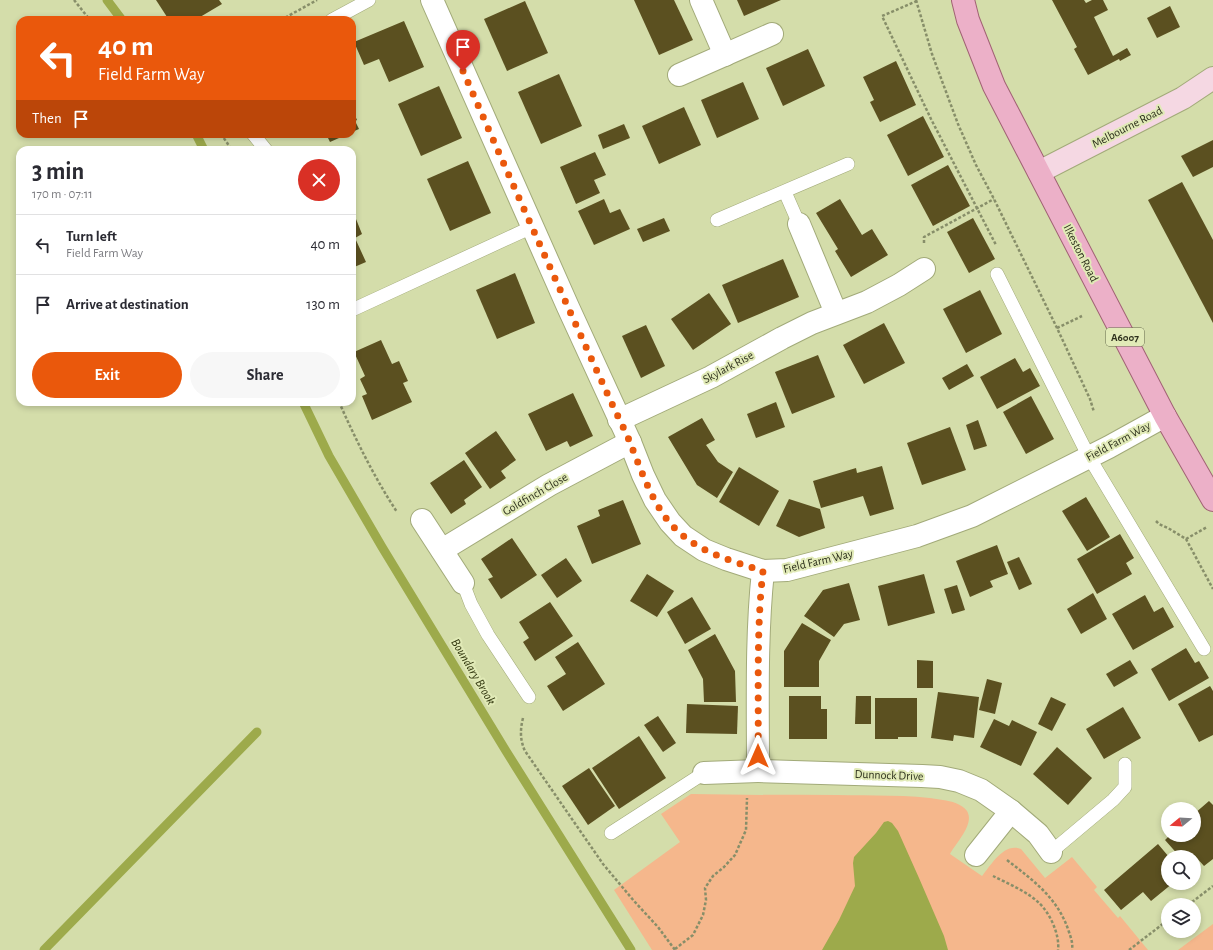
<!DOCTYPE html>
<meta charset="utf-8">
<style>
body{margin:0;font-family:"Alegreya Sans",sans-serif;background:#f7f7f7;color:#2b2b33;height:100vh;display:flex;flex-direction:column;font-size:15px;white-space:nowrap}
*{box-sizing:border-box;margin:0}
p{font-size:13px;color:#7c7c81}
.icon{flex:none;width:22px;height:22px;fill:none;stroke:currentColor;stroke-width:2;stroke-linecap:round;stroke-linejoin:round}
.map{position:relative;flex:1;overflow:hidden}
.details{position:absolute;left:16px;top:146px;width:340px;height:260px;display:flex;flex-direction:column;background:#fff;border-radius:12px;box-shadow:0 2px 6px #0003}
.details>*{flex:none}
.guide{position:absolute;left:16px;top:16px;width:340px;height:122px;border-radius:12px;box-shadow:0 2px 6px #0003;background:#ea580c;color:#fff;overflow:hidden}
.needle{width:26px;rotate:252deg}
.buttons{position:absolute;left:1161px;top:802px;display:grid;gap:8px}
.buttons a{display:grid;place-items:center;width:40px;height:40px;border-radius:50%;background:#fff;box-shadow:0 2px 6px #0003;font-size:20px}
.pin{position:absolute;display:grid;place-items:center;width:34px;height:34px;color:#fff;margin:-41px -17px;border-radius:50% 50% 50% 0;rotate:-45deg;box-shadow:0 0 4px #0007}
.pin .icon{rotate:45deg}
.me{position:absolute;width:44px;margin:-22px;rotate:0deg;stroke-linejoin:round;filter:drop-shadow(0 0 3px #0008)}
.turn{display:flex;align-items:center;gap:14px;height:84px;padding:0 16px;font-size:18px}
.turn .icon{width:52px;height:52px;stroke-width:2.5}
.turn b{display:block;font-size:28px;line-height:34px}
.then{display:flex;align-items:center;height:38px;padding:0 16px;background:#0003;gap:8px;font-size:15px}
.round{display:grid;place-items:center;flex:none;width:42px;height:42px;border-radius:21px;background:#f7f7f7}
.headline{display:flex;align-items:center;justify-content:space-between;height:68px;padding:0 16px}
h1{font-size:24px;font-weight:600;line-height:30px}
.primary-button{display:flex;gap:8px;margin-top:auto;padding:8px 16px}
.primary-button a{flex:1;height:46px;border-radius:24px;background:#ea580c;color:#fff;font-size:16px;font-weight:600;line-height:46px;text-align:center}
.primary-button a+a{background:#f7f7f7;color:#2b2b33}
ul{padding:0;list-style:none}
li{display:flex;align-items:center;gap:12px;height:60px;padding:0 16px;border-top:1px solid #e1e1e2}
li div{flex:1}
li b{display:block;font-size:15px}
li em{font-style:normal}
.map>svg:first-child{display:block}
.green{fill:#f5b78c}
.water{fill:#9daa4b}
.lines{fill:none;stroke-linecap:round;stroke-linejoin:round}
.stream{stroke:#9daa4b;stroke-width:9}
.building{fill:#5b5020}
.lane-casing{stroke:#a2aa79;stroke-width:14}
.street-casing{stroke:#a2aa79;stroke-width:24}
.secondary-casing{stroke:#a2aa79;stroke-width:24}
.primary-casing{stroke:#a16274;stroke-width:24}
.path{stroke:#878e69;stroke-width:2.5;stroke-dasharray:3 2;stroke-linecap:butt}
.lane{stroke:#fff;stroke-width:13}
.street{stroke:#fff;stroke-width:22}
.secondary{stroke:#f5d8e3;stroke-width:22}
.primary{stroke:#ecb0c8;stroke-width:22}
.route{stroke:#ea580c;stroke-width:7;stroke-dasharray:0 12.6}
.labels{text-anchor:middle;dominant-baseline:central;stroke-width:4;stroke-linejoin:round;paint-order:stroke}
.shield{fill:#e1eab7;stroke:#64684b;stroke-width:1}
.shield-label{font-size:11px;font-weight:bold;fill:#2e311d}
.street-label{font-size:12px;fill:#2e311d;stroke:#e1eab7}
.water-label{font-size:13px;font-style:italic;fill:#31360e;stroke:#e1eab7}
</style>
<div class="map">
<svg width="1213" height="950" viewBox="0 0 1213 950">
<rect width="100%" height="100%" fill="#d4ddaa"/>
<g class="green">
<path d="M691,794C739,795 788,795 837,795C872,796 908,794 943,800C951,801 962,804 967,811C975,824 956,843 950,854L982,876C991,865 1004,842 1021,849L1045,878L1072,857L1097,887L1094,890L1118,918L1120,916L1148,950H652L614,890L680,842L661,814Z"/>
<path d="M1213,924V950H1178Z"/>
</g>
<path class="water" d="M888,821L892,823L898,831L919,878L944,936L948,950H822L839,920L855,886L853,863L854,857L876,833L884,822Z"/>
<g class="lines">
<g class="stream">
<path d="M107,0L122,20"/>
<path d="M196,134L204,150"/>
<path d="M303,402L329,456L382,547L506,751L631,950"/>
<path d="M44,950L257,732"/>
</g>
</g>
<g class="building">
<path d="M156,0H219L222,4L195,20H169Z"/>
<path d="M634,0H674L693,40L659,55Z"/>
<path d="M737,0H781L744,16Z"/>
<path d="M1052,0H1084L1086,3L1092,0H1103L1108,10L1094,17L1113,56L1127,48L1131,55L1120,61L1119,59L1088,75L1074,49L1077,47Z"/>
<path d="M525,1L548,53L507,71L484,19Z"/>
<path d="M1170,6L1180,27L1157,38L1147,18Z"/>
<path d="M404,21L424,67L389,82L379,59L364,65L354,42Z"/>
<path d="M808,49L825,86L783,106L766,68Z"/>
<path d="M896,61L916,105L880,122L870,102L874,100L863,77Z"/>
<path d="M559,74L582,126L541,144L518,92Z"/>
<path d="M743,82L759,119L717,138L701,100Z"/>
<path d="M439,86L462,138L421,156L398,104Z"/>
<path d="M684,107L701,145L659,164L642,126Z"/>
<path d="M352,109L357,120L355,121L359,129L352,132Z"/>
<path d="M923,116L944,157L908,176L887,135Z"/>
<path d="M624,124L630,138L603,149L598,135Z"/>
<path d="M326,134H348L330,142Z"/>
<path d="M1213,140V167L1193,177L1181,156Z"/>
<path d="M595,152L606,175L594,180L600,193L576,204L560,167Z"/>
<path d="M468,161L491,213L450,231L427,179Z"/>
<path d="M948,165L970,206L933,226L911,185Z"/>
<path d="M1182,182L1213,240V323L1148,200Z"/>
<path d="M604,199L610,213L620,209L630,229L594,245L578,211Z"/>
<path d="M840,199L862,235L872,229L888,255L851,277L835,251L838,249L816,213Z"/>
<path d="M354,214L362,234L355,238L366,262L352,268V215Z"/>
<path d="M664,218L670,231L643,242L637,229Z"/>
<path d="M973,218L995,259L969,273L947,232Z"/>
<path d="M783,259L799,297L738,323L722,285Z"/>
<path d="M515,273L535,323L497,339L476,290Z"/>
<path d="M980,290L1002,334L966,353L943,309Z"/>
<path d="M709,293L731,324L693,350L671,319Z"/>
<path d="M884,323L905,363L864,384L843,345Z"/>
<path d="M646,325L665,366L641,378L622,336Z"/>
<path d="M381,340L392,364L399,361L408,381L403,383L412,402L372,420L362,396L367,394L360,379L365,376L354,352Z"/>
<path d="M818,355L835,397L792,414L775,372Z"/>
<path d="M1015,358L1023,372L1030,368L1040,386L997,409L980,377Z"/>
<path d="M967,364L974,376L949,390L942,378Z"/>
<path d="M573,393L593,436L570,447L567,441L546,451L528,414Z"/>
<path d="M1031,396L1054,439L1026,454L1003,412Z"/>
<path d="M776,402L785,427L756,438L747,414Z"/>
<path d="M702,418L715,440L706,445L718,462L733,472L717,498L697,485L668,437Z"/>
<path d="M978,420L987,446L974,450L966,425Z"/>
<path d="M950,427L966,470L922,485L907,443Z"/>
<path d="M496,431L516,460L501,471L506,478L490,489L465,453Z"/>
<path d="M464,460L482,487L464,500L466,504L451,514L430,483Z"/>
<path d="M882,466L894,509L870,516L863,496L821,508L813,481L856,468L857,473Z"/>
<path d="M739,467L779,491L759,526L719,502Z"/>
<path d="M1086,497L1110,537L1087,551L1062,511Z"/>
<path d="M789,499L820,509L825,528L799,537L776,526Z"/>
<path d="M623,500L641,544L592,564L577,526L600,516L598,510Z"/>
<path d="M1120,534L1134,558L1126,563L1132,574L1097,594L1077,559Z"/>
<path d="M512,538L537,575L501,599L488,579L493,577L481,559Z"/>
<path d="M997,545L1008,574L990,581L993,587L970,597L956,561Z"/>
<path d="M1019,557L1032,584L1019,590L1007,562Z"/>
<path d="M566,558L582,581L557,598L541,575Z"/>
<path d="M647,574L674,591L657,617L630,601Z"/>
<path d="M924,574L935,613L888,626L878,586Z"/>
<path d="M849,583L860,620L844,624L834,637L804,616L823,590Z"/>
<path d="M957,585L965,610L952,614L944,589Z"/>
<path d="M1093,593L1107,619L1081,634L1067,609Z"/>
<path d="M1145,595L1154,612L1163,607L1174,627L1133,650L1112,614Z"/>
<path d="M692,597L711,629L685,644L667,612Z"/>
<path d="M550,602L573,636L535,661L523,642L529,638L519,622Z"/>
<path d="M802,623L831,640L819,661V687H784V651Z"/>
<path d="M715,634L735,671L736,702H704L703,679L688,650Z"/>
<path d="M578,642L605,684L563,711L547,686L566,674L555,657Z"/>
<path d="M1186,648L1195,663L1199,661L1209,678L1169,701L1151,669Z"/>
<path d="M917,660L933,661V688H917Z"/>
<path d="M1130,660L1138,673L1114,687L1106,674Z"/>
<path d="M987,679L1002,683L995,714L979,710Z"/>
<path d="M1210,686L1213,691V735L1199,742L1178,704Z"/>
<path d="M938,692L979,697L974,738L954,735L953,741L931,738Z"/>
<path d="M789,696H821V709H827V739H789Z"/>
<path d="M856,696H871V724H855Z"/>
<path d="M1051,697L1066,704L1052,731L1038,724Z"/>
<path d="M875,698H917V737H898V739H875Z"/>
<path d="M687,704L738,706L737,734L686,733Z"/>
<path d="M1123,707L1141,738L1104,759L1086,729Z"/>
<path d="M658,716L676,743L663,752L644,725Z"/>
<path d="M994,719L1009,726L1012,720L1037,732L1021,766L980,747Z"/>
<path d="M639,736L666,778L619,809L592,768Z"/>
<path d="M1057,747L1092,778L1068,805L1033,774Z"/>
<path d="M589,768L615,806L588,825L562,786Z"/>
<path d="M1209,801L1213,805V859L1204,866L1195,856L1194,857H1180L1165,840L1170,835H1194V814Z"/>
<path d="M1158,844L1169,857H1168V883H1173L1151,901L1143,892L1121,910L1104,890Z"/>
</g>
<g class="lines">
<defs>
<g id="lane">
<path d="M332,20L369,0"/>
<path d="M253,134L266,150"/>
<path d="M785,192L799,224"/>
<path d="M717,220L848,164"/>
<path d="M997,274L1089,457L1204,649"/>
<path d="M352,310L532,227"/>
<path d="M463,583L471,604L488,635L529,697"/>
<path d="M611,833L704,773"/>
<path d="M1051,852L1113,800L1125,787V764"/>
</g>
<g id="street">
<path d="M432,0L568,307L630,442L643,475L655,500L670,522L683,536L704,550L726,559L763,571L787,570L917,536L972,516L1109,447L1165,416"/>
<path d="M701,0L725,55"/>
<path d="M679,75L772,34"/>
<path d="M799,224L836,313"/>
<path d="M619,420L711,377L782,338L812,323L867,302L899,285L924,269"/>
<path d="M422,520L463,583"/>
<path d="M442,550L549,485L630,442"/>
<path d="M763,571C756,637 758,705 758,771L922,776L940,777L959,781L981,790L1011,811L1038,834L1051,852"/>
<path d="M704,773L758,771"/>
<path d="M976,855L1011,811"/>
</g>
<path id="secondary" d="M1039,172L1183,98L1213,78"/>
<path id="primary" d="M963,0L968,20L994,86L1165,416L1213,500"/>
</defs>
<use href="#lane" class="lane-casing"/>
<use href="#street" class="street-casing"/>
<use href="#secondary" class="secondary-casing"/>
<use href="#primary" class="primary-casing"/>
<g class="path">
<path d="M74,0L90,20"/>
<path d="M916,0L932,54L958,124L976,165L994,199L1057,328L1090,399L1094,412"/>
<path d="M917,1L882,16L931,119L996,245"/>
<path d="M281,20L317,0"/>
<path d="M221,134L232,150"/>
<path d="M924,243V237L994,199"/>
<path d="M1057,328L1082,316"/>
<path d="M339,402C356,440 374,477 397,512"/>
<path d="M1156,521L1159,524L1168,528L1186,539L1213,589"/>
<path d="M1186,539L1207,527"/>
<path d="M523,718C520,730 520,740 525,751L603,864L634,901L658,927L675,950"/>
<path d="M1007,860C1034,881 1058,898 1069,932C1071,938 1073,943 1072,950"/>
<path d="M993,876C1007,883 1028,892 1039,903C1050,913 1060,935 1058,950"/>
<path d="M1188,905L1213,886"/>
<path d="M675,949L693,935L703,915L706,900L705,888L713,876L724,867L735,855L746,830L747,798"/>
<path d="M1129,950L1168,920"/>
</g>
<use href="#lane" class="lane"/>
<use href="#street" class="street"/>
<use href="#secondary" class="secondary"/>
<use href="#primary" class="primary"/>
</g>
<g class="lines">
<path class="route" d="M463,71C512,183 562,295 613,406C619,419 626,432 631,445C641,470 652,502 670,523C694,551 729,560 763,571C756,632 759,695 758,756"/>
</g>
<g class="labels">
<rect class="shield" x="1106" y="328" width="38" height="18" rx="3"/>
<g class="shield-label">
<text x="1125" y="337">A6007</text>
</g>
<g class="street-label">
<text transform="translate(1127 127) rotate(-27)">Melbourne Road</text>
<text transform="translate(1081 253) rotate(63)">Ilkeston Road</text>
<text transform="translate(728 367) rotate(-28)">Skylark Rise</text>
<text transform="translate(1118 441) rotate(-28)">Field Farm Way</text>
<text transform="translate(535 494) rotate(-30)">Goldfinch Close</text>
<text transform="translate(818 561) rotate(-13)">Field Farm Way</text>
<text transform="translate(889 775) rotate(2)">Dunnock Drive</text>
</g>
<g class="water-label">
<text transform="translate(473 672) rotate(59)">Boundary Brook</text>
</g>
</g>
</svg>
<div class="buttons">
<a><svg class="needle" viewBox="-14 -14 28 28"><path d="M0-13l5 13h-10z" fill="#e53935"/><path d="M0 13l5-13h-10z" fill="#7c7c81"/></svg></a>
<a><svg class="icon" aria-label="search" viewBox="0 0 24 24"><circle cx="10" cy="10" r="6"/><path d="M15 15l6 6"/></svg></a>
<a><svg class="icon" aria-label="layers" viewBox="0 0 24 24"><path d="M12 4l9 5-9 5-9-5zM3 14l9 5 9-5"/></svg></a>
</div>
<div class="pin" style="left:463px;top:71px;background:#d93025"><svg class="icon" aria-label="arrive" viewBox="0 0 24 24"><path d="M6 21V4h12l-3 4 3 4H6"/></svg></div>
<svg class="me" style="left:758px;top:756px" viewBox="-20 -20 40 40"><path d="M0-17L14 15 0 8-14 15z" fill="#ea580c" stroke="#fff" stroke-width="4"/></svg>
<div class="guide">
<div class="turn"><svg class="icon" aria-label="left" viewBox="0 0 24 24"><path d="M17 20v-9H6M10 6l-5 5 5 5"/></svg><div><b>40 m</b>Field Farm Way</div></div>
<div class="then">Then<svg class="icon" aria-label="arrive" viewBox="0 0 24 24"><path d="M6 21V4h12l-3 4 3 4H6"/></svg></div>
</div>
<section class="details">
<div class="headline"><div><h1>3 min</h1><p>170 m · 07:11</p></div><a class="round" style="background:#d93025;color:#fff"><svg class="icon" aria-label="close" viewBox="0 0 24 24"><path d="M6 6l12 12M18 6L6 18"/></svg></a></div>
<ul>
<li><svg class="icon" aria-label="left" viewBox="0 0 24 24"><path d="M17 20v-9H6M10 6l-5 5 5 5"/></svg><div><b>Turn left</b><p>Field Farm Way</p></div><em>40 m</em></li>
<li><svg class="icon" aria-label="arrive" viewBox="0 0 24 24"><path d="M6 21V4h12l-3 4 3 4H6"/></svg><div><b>Arrive at destination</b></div><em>130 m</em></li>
</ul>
<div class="primary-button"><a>Exit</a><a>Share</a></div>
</section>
</div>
